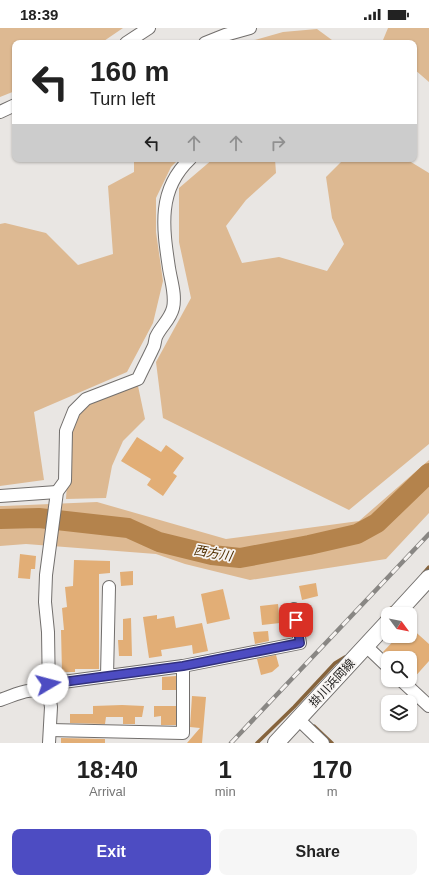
<!DOCTYPE html>
<meta charset="utf-8">
<style>
body{margin:0;font-family:Arial,"Noto Sans JP",sans-serif;background:#f6f6f6;color:#222;height:100vh;display:flex;flex-direction:column;font-size:15px;white-space:nowrap}
*{box-sizing:border-box;margin:0}
p{font-size:13px;color:#767676}
.icon{flex:none;width:22px;height:22px;fill:none;stroke:currentColor;stroke-width:2;stroke-linecap:round;stroke-linejoin:round}
.map{position:relative;height:715px;overflow:hidden}
.details{display:flex;flex-direction:column;background:#fff;flex:1}
.details>*{flex:none}
.banner{position:absolute;left:12px;top:12px;width:405px;height:122px;border-radius:8px;box-shadow:0 1px 3px #0004;background:#fff;color:#222;overflow:hidden}
.needle{width:26px;rotate:122deg}
.controls{position:absolute;left:381px;top:579px;display:grid;gap:8px}
.controls a{display:grid;place-items:center;width:36px;height:36px;border-radius:8px;background:#fff;box-shadow:0 1px 3px #0004;font-size:20px}
.pin{position:absolute;display:grid;place-items:center;width:34px;height:34px;color:#fff;margin:-17px;border-radius:8px;box-shadow:0 2px 6px #0006}
.me{position:absolute;width:44px;margin:-22px;rotate:82deg;stroke-linejoin:round;filter:drop-shadow(0 0 3px #0008)}
.turn{display:flex;align-items:center;gap:14px;height:84px;padding:0 12px;font-size:18px}
.turn .icon{width:52px;height:52px;stroke-width:2.5}
.turn b{display:block;font-size:28px;line-height:34px}
.lanes{display:flex;align-items:center;height:38px;padding:0 12px;background:#0003;justify-content:center;gap:20px;direction:ltr}
.lanes .off{opacity:.35}
.eta{display:flex;justify-content:space-evenly;align-items:center;height:68px;text-align:center}
.eta b{font-size:24px;font-weight:800;line-height:28px}
.action{display:flex;gap:8px;margin-top:auto;padding:8px 12px}
.action a{flex:1;height:46px;border-radius:8px;background:#4d4cc2;color:#fff;font-size:16px;font-weight:800;line-height:46px;text-align:center}
.action a+a{background:#f6f6f6;color:#222}
.status{display:flex;justify-content:space-between;align-items:center;height:28px;padding:0 20px;background:#fff;direction:ltr}
.status svg{height:11px;fill:currentColor}
.map>svg:first-child{display:block}
.green{fill:#ddb992}
.lines{fill:none;stroke-linecap:round;stroke-linejoin:round}
.stream{stroke:#86643d;stroke-width:3.5}
.river{stroke:#b4834c;stroke-width:20}
.building{fill:#e2ae76}
.minor-casing{stroke:#726f6d;stroke-width:14}
.major-casing{stroke:#726f6d;stroke-width:18}
.minor{stroke:#fff;stroke-width:12}
.major{stroke:#fff;stroke-width:16}
.rail-casing{stroke:#898784;stroke-width:4.5}
.rail{stroke:#f6f3f1;stroke-width:3;stroke-dasharray:9;stroke-linecap:butt}
.route-casing{stroke:#32317e;stroke-width:10}
.route{stroke:#4d4cc2;stroke-width:7}
.labels{text-anchor:middle;dominant-baseline:central;stroke-width:3.5;stroke-linejoin:round;paint-order:stroke}
.street-label{font-size:12px;fill:#1b1a19;stroke:#f6f3f1}
.water-label{font-size:13px;font-style:italic;fill:#502f00;stroke:#f6f3f1}
</style>
<div class="status"><b>18:39</b><svg viewBox="0 0 49 12"><path d="M0 12V9h3v3zM5 12V6h3v6zM10 12V3h3v9zM15 12V0h3v12zM26 1h20v11H26zM47 4h2v5h-2z"/></svg></div>
<div class="map">
<svg width="429" height="715" viewBox="0 0 429 715">
<rect width="100%" height="100%" fill="#e9e6e3"/>
<g class="green">
<path d="M0,0H123L101,15H15V63L0,69Z"/>
<path d="M388,0H429V54L414,41V15H386L383,12Z"/>
<path d="M317,1L336,15H244L283,4Z"/>
<path d="M134,131H179L171,139L156,170V204L163,253L153,295L127,344L34,384L44,452L0,458V196L5,195L46,205L78,237L113,226L108,158L134,144Z"/>
<path d="M213,131H275L276,145L246,172L226,198L242,235L279,229L327,243L344,216L332,190L326,149L343,132L406,131L429,145V416L349,482L163,390L156,334L191,270L179,214V160Z"/>
<path d="M138,358L145,391L123,413L112,438L106,470L66,471L71,389L86,371Z"/>
<path d="M429,432V485L386,531L250,552L185,536L156,526L26,516L0,518V478H4L97,474L226,511L359,493Z"/>
</g>
<g class="lines">
<g class="stream">
<path d="M423,546L429,539"/>
<path d="M382,590L391,580"/>
<path d="M314,698L332,715"/>
<path d="M257,715L294,679L335,635L345,629"/>
</g>
<path class="river" d="M0,491L39,490L128,500L159,514L212,527L240,530L309,517L357,506L377,495L429,445"/>
</g>
<g class="building">
<path d="M137,409L161,424L166,417L184,430L173,445L177,448L163,468L147,457L151,451L121,433Z"/>
<path d="M20,526L36,528L35,541H31L30,551L18,550Z"/>
<path d="M74,532L110,533V545L99,546V641H75V644H62L61,602H64L62,580L67,579L65,559L73,558Z"/>
<path d="M133,543V557L121,558L120,544Z"/>
<path d="M316,555L318,568L302,572L299,558Z"/>
<path d="M223,561L230,591L207,596L201,566Z"/>
<path d="M278,576L280,595L262,597L260,578Z"/>
<path d="M157,587V591L174,588L176,600L202,595L208,623L193,626L192,617L161,622L162,628L149,630L143,589Z"/>
<path d="M131,590L132,628H119L118,612H123V591Z"/>
<path d="M410,599L429,616V633L412,652L410,650V630H389L383,624L398,608H410Z"/>
<path d="M268,603L269,613L255,616L253,604Z"/>
<path d="M276,627L279,638L272,644L261,647L257,631Z"/>
<path d="M176,648V662H162V649Z"/>
<path d="M192,668L206,669L202,715H187L200,700L190,699Z"/>
<path d="M93,678L122,677L144,678L142,689H135V696H123V689H106L105,696L70,695V686H93Z"/>
<path d="M154,678H176V697H161V688L154,689Z"/>
<path d="M61,710L105,711V715H61Z"/>
</g>
<g class="lines">
<defs>
<g id="minor">
<path d="M126,15L149,0"/>
<path d="M205,15L225,7L250,0"/>
<path d="M0,84L15,77"/>
<path d="M0,468L57,464"/>
<path d="M366,618L388,639"/>
<path d="M107,648L109,559"/>
<path d="M401,652L429,678"/>
<path d="M48,656L183,638L300,615L294,581"/>
<path d="M49,667L48,604L45,574L46,547L57,464L65,453L66,403L74,383L86,371L138,351C143,340 149,329 154,318C155,315 155,312 156,309C161,298 170,292 173,280C176,267 171,253 169,240C163,200 157,162 190,131"/>
<path d="M0,672C18,666 32,657 49,667L51,679L49,715"/>
<path d="M298,691L323,715"/>
<path d="M50,702L183,705V638"/>
</g>
<g id="major">
<path d="M396,586L429,550"/>
<path d="M276,715L388,594"/>
</g>
</defs>
<use href="#minor" class="minor-casing"/>
<use href="#major" class="major-casing"/>
<use href="#minor" class="minor"/>
<use href="#major" class="major"/>
<defs>
<path id="rail" d="M231,715L429,506"/>
</defs>
<use href="#rail" class="rail-casing"/>
<use href="#rail" class="rail"/>
</g>
<g class="lines">
<defs>
<path id="route" d="M48,656L183,638L300,615L296,592"/>
</defs>
<use href="#route" class="route-casing"/>
<use href="#route" class="route"/>
</g>
<g class="labels">
<g class="street-label">
<text transform="translate(332 655) rotate(-47)">掛川浜岡線</text>
</g>
<g class="water-label">
<text transform="translate(213 525) rotate(10)">西方川</text>
</g>
</g>
</svg>
<div class="controls">
<a><svg class="needle" viewBox="-14 -14 28 28"><path d="M0-13l5 13h-10z" fill="#e53935"/><path d="M0 13l5-13h-10z" fill="#767676"/></svg></a>
<a><svg class="icon" aria-label="search" viewBox="0 0 24 24"><circle cx="10" cy="10" r="6"/><path d="M15 15l6 6"/></svg></a>
<a><svg class="icon" aria-label="layers" viewBox="0 0 24 24"><path d="M12 4l9 5-9 5-9-5zM3 14l9 5 9-5"/></svg></a>
</div>
<div class="pin" style="left:296px;top:592px;background:#d93025"><svg class="icon" aria-label="arrive" viewBox="0 0 24 24"><path d="M6 21V4h12l-3 4 3 4H6"/></svg></div>
<svg class="me" style="left:48px;top:656px" viewBox="-20 -20 40 40"><circle r="19" fill="#fff"/><path d="M0-13L10 11 0 6-10 11z" fill="#4d4cc2"/></svg>
<div class="banner">
<div class="turn"><svg class="icon" aria-label="left" viewBox="0 0 24 24"><path d="M17 20v-9H6M10 6l-5 5 5 5"/></svg><div><b>160 m</b>Turn left</div></div>
<div class="lanes"><svg class="icon" aria-label="left" viewBox="0 0 24 24"><path d="M17 20v-9H6M10 6l-5 5 5 5"/></svg><svg class="icon off" aria-label="ahead" viewBox="0 0 24 24"><path d="M12 20V5M6 11l6-6 6 6"/></svg><svg class="icon off" aria-label="ahead" viewBox="0 0 24 24"><path d="M12 20V5M6 11l6-6 6 6"/></svg><svg class="icon off" aria-label="right" viewBox="0 0 24 24"><path d="M7 20v-9h11M14 6l5 5-5 5"/></svg></div>
</div>
</div>
<section class="details">
<div class="eta">
<div><b>18:40</b><p>Arrival</p></div>
<div><b>1</b><p>min</p></div>
<div><b>170</b><p>m</p></div>
</div>
<div class="action"><a>Exit</a><a>Share</a></div>
</section>
